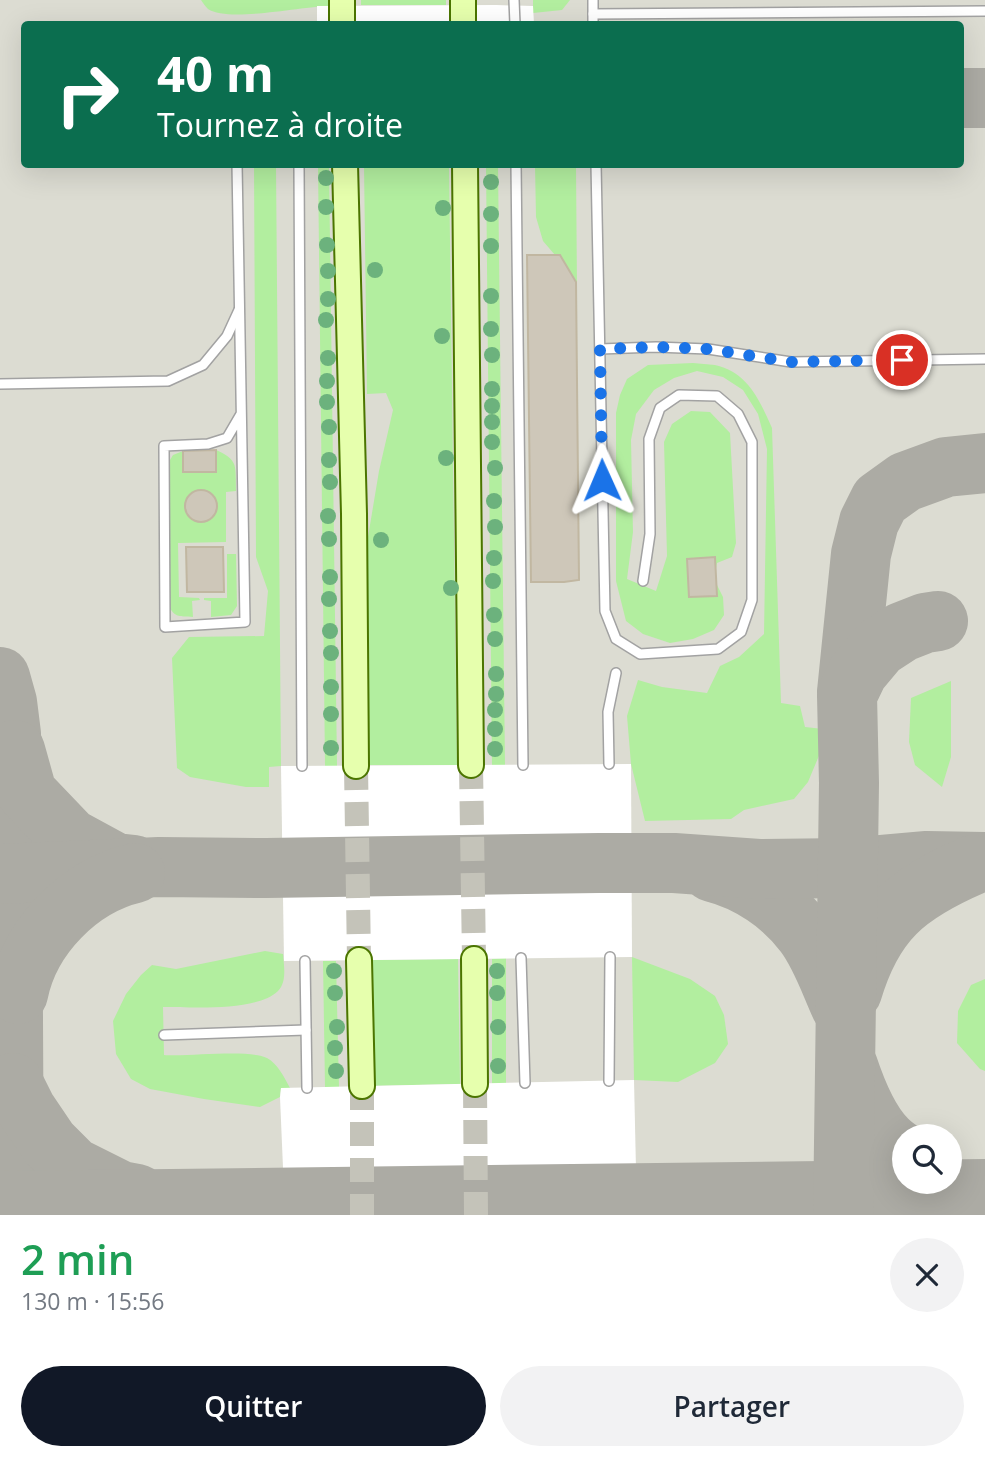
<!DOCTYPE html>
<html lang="fr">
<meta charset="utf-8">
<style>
body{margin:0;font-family:"Open Sans",sans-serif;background:#f2f2f3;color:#1f2937;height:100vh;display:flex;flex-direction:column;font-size:26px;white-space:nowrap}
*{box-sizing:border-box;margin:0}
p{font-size:23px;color:#747a83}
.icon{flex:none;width:38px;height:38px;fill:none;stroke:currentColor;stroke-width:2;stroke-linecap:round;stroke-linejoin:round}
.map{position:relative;height:1215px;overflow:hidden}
.side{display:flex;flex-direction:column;background:#fff;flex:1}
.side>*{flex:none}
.hud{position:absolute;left:21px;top:21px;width:943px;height:147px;border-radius:7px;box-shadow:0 7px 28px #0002;background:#0b6e4f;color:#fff;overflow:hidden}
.buttons{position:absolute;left:892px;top:1124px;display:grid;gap:14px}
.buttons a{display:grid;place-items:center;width:70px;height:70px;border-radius:50%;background:#fff;box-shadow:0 7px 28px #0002;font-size:35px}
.pin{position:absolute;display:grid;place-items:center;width:60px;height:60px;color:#fff;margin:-30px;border:4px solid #fff;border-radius:50%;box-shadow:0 2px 7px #0007}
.me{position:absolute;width:77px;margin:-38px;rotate:359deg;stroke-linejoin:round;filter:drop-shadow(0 0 5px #0008)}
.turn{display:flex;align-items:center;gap:24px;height:147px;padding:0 21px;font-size:32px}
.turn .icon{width:91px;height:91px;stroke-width:2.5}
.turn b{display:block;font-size:49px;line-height:60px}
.round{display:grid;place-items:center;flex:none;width:74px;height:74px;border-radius:37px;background:#f2f2f3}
.head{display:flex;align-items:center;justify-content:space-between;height:119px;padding:0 21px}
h1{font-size:42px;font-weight:600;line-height:52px;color:#1e9e55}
.action{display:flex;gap:14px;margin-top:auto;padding:14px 21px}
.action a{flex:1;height:80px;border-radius:42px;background:#111827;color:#fff;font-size:28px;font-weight:600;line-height:80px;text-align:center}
.action a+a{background:#f2f2f3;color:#1f2937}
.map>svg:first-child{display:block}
.airport{fill:#dcdcd2;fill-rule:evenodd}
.grass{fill:#b2ee9f}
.pier{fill:#fff}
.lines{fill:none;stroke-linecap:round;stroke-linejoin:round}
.taxiway{stroke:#acaba4;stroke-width:60}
.building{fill:#cec7b9;stroke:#c1b7a1;stroke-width:2}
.secondary-tunnel{stroke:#c4c3b9;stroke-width:24;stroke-dasharray:24 12;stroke-linecap:butt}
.lane-casing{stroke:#a2a2a2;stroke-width:12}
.secondary-casing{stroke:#4b7500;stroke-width:28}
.lane{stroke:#fff;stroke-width:9}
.secondary{stroke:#e6ffad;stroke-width:24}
.tree{fill:#6cb27d}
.route{stroke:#1a73e8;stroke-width:12;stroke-dasharray:0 21.6}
</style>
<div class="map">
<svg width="985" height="1215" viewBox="0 0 985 1215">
<rect width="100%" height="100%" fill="#eeede0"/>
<path class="airport" d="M0,0H985V1215H0ZM24,24H961V164H24ZM905,1136H950V1181H905Z"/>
<g class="grass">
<path d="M201,0H330V6C302,6 229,23 208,9C205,6 203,3 201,0Z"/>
<rect x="361" y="0" width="85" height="5"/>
<path d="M533,0H570L562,10L533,13Z"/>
<path d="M254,165H276L281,766L269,767V787H246L190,777L177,768L172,658L189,637L264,636L268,591L256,557Z"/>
<path d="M318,165H329L337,766H325Z"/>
<path d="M364,165H449L457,765H368L366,549L379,471L393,410L386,393L367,394Z"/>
<path d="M486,165H498L505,765H492Z"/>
<path d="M535,165H576L577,289L555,255L543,241L536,217Z"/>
<path d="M693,363C700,364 708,364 715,365C748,372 760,401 772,428L781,703L800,706L805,727L823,729V746L808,782L794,799L744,810L731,819L645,821L631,764L627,716L638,680L662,687L707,693L720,666L739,657L764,634L767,449L758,414L743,390L723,377L697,371L674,378L654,390L636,414L631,440L633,532L627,579L656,591L667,556L664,442L672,424L691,411L710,412L730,433L736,543L732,557L717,563L714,579L723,597L724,615L714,630L693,639L670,643L643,634L626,621L616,581V413L620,395L627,379L648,365Z"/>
<path d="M216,450C240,460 235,468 236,491L226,492V542L178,543L179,597L199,598L200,600L192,601L193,617C179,616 174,618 168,604L167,465L173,455L183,451L184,472H216Z"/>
<path d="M227,554H236L237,606L231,615L211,617V601L204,600V598H227Z"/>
<path d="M951,681V757L942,787L915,765L909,742L911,698Z"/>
<path d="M265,951L283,954C284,966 287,982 278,991C256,1012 193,1007 163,1007L164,1055C188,1057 248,1049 267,1058C278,1064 284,1077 290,1088H281L280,1097L260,1107L204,1099L150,1089L131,1079L116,1054L113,1021L126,994L141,975L152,965L176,969Z"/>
<path d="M632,957L690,979L715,996L724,1015L728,1044L715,1063L678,1082L634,1080Z"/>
<path d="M506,958V1083L492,1084V959Z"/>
<path d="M458,959L460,1084L369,1086L367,960Z"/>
<path d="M323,961H336L339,1087H325Z"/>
<path d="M985,979V1071L980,1069L957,1043L958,1011L971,985Z"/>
</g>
<g class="pier">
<path d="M496,5L533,6L534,24H317V6Z"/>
<path d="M631,764L632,957L284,961L281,766Z"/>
<path d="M634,1080L637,1215H285L280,1097L281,1088Z"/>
</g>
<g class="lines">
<g class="taxiway">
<path d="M961,98H985"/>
<path d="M0,677L7,702L11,734L13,1021"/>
<path d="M847,692L861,554L869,522L880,500L905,482L946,467L985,463"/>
<path d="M15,750L27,793L70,838L116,863L134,865"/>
<path d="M712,872C748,881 783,904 805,934C821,955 830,983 841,1007"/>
<path d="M0,874L159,867L266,868L599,863H674L759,869L848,868L927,861L985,862"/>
<path d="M4,982L13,1021L14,1215"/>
<path d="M852,992C873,921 906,894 973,865"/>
<path d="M18,994C29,937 79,886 135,873"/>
<path d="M848,1066C856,1090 869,1122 887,1140C892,1145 899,1150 905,1154"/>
<path d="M13,1083L26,1109L49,1143L73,1167L121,1191L137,1194"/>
<path d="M0,1201L985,1189"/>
<path d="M843,1215L849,783L847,695L858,672L879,647L902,632L925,623L938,621"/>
</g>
</g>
<g class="building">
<path d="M527,255H560L576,282L579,580L564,582H531Z"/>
<path d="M216,450V472H183V451Z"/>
<circle cx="201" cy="506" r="16"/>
<path d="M186,547H223L224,592H187Z"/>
<path d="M715,557L717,596L689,597L687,559Z"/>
</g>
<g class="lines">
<g class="secondary-tunnel">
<path d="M471,765L474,959"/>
<path d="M356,766L359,960"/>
<path d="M475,1084L476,1215"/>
<path d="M362,1086V1215"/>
</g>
<defs>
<g id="lane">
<path d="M514,0L515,24"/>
<path d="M593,0V24"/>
<path d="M593,14L985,11"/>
<path d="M237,164L245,622L165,627L164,446L208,444L227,438L241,414"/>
<path d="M299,164L302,766"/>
<path d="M516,164L523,765"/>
<path d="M596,164L605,611L616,639L640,654L718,649L741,632L752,600V442L738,414L717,396L679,395L660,408L649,439L650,534L643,581"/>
<path d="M600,349L656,347L708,349L791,362L985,359"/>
<path d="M0,384L168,381L203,365L227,336L239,310"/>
<path d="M609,764L608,712L616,673"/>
<path d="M521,958L525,1083"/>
<path d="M305,961L307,1088"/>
<path d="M164,1035L306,1030"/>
<path d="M609,1081L610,957"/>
</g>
<g id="secondary">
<path d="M342,0V24"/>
<path d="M463,0V24"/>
<path d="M345,164L354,514L356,766"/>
<path d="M465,164L471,765"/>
<path d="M474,959L475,1084"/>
<path d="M359,960L362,1086"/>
</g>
</defs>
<use href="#lane" class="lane-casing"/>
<use href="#secondary" class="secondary-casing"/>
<use href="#lane" class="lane"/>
<use href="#secondary" class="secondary"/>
</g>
<g class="tree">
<circle cx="326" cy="178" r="8"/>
<circle cx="491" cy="182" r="8"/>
<circle cx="326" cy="207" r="8"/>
<circle cx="443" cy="208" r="8"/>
<circle cx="491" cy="214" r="8"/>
<circle cx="327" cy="245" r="8"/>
<circle cx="491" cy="246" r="8"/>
<circle cx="375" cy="270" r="8"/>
<circle cx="328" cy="271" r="8"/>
<circle cx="491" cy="296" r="8"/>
<circle cx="328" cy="299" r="8"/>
<circle cx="326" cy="320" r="8"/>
<circle cx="491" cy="329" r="8"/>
<circle cx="442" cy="336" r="8"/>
<circle cx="492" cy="355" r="8"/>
<circle cx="328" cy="358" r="8"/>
<circle cx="327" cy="381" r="8"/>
<circle cx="492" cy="389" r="8"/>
<circle cx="327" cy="402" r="8"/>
<circle cx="492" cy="406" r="8"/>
<circle cx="492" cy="422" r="8"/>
<circle cx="329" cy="427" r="8"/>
<circle cx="492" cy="442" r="8"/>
<circle cx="446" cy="458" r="8"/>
<circle cx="329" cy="460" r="8"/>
<circle cx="495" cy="468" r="8"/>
<circle cx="330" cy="482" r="8"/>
<circle cx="494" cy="501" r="8"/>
<circle cx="328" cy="516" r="8"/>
<circle cx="495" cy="527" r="8"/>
<circle cx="329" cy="539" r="8"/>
<circle cx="381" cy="540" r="8"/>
<circle cx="494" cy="558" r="8"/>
<circle cx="330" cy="577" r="8"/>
<circle cx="493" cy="581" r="8"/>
<circle cx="451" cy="588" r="8"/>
<circle cx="329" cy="599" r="8"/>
<circle cx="494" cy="615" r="8"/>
<circle cx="330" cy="631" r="8"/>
<circle cx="495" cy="639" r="8"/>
<circle cx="331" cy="653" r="8"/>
<circle cx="496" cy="674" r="8"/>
<circle cx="331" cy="687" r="8"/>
<circle cx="496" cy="694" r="8"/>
<circle cx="495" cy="710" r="8"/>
<circle cx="331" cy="714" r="8"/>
<circle cx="495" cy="729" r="8"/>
<circle cx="331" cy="748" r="8"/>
<circle cx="495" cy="749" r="8"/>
<circle cx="334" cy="971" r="8"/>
<circle cx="497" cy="971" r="8"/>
<circle cx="335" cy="993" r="8"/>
<circle cx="497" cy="993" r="8"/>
<circle cx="337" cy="1027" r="8"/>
<circle cx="498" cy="1027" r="8"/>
<circle cx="335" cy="1048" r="8"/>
<circle cx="498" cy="1066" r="8"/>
<circle cx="336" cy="1071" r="8"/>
</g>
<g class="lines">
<path class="route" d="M602,480L600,349L656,347L708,349L791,362L902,360"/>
</g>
</svg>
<div class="buttons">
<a><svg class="icon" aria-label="search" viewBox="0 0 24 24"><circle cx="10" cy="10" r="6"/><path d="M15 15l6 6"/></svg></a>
</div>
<div class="pin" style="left:902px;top:360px;background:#d93025"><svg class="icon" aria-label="arrive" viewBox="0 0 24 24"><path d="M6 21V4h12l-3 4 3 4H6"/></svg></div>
<svg class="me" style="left:602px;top:480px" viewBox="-20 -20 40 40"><path d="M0-17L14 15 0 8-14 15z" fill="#1a73e8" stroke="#fff" stroke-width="4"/></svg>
<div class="hud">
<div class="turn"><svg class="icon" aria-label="right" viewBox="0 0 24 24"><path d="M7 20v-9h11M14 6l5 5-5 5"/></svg><div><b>40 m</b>Tournez à droite</div></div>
</div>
</div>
<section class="side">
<div class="head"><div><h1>2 min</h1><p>130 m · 15:56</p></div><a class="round"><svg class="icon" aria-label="close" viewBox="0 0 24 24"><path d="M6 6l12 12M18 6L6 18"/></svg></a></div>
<div class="action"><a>Quitter</a><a>Partager</a></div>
</section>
